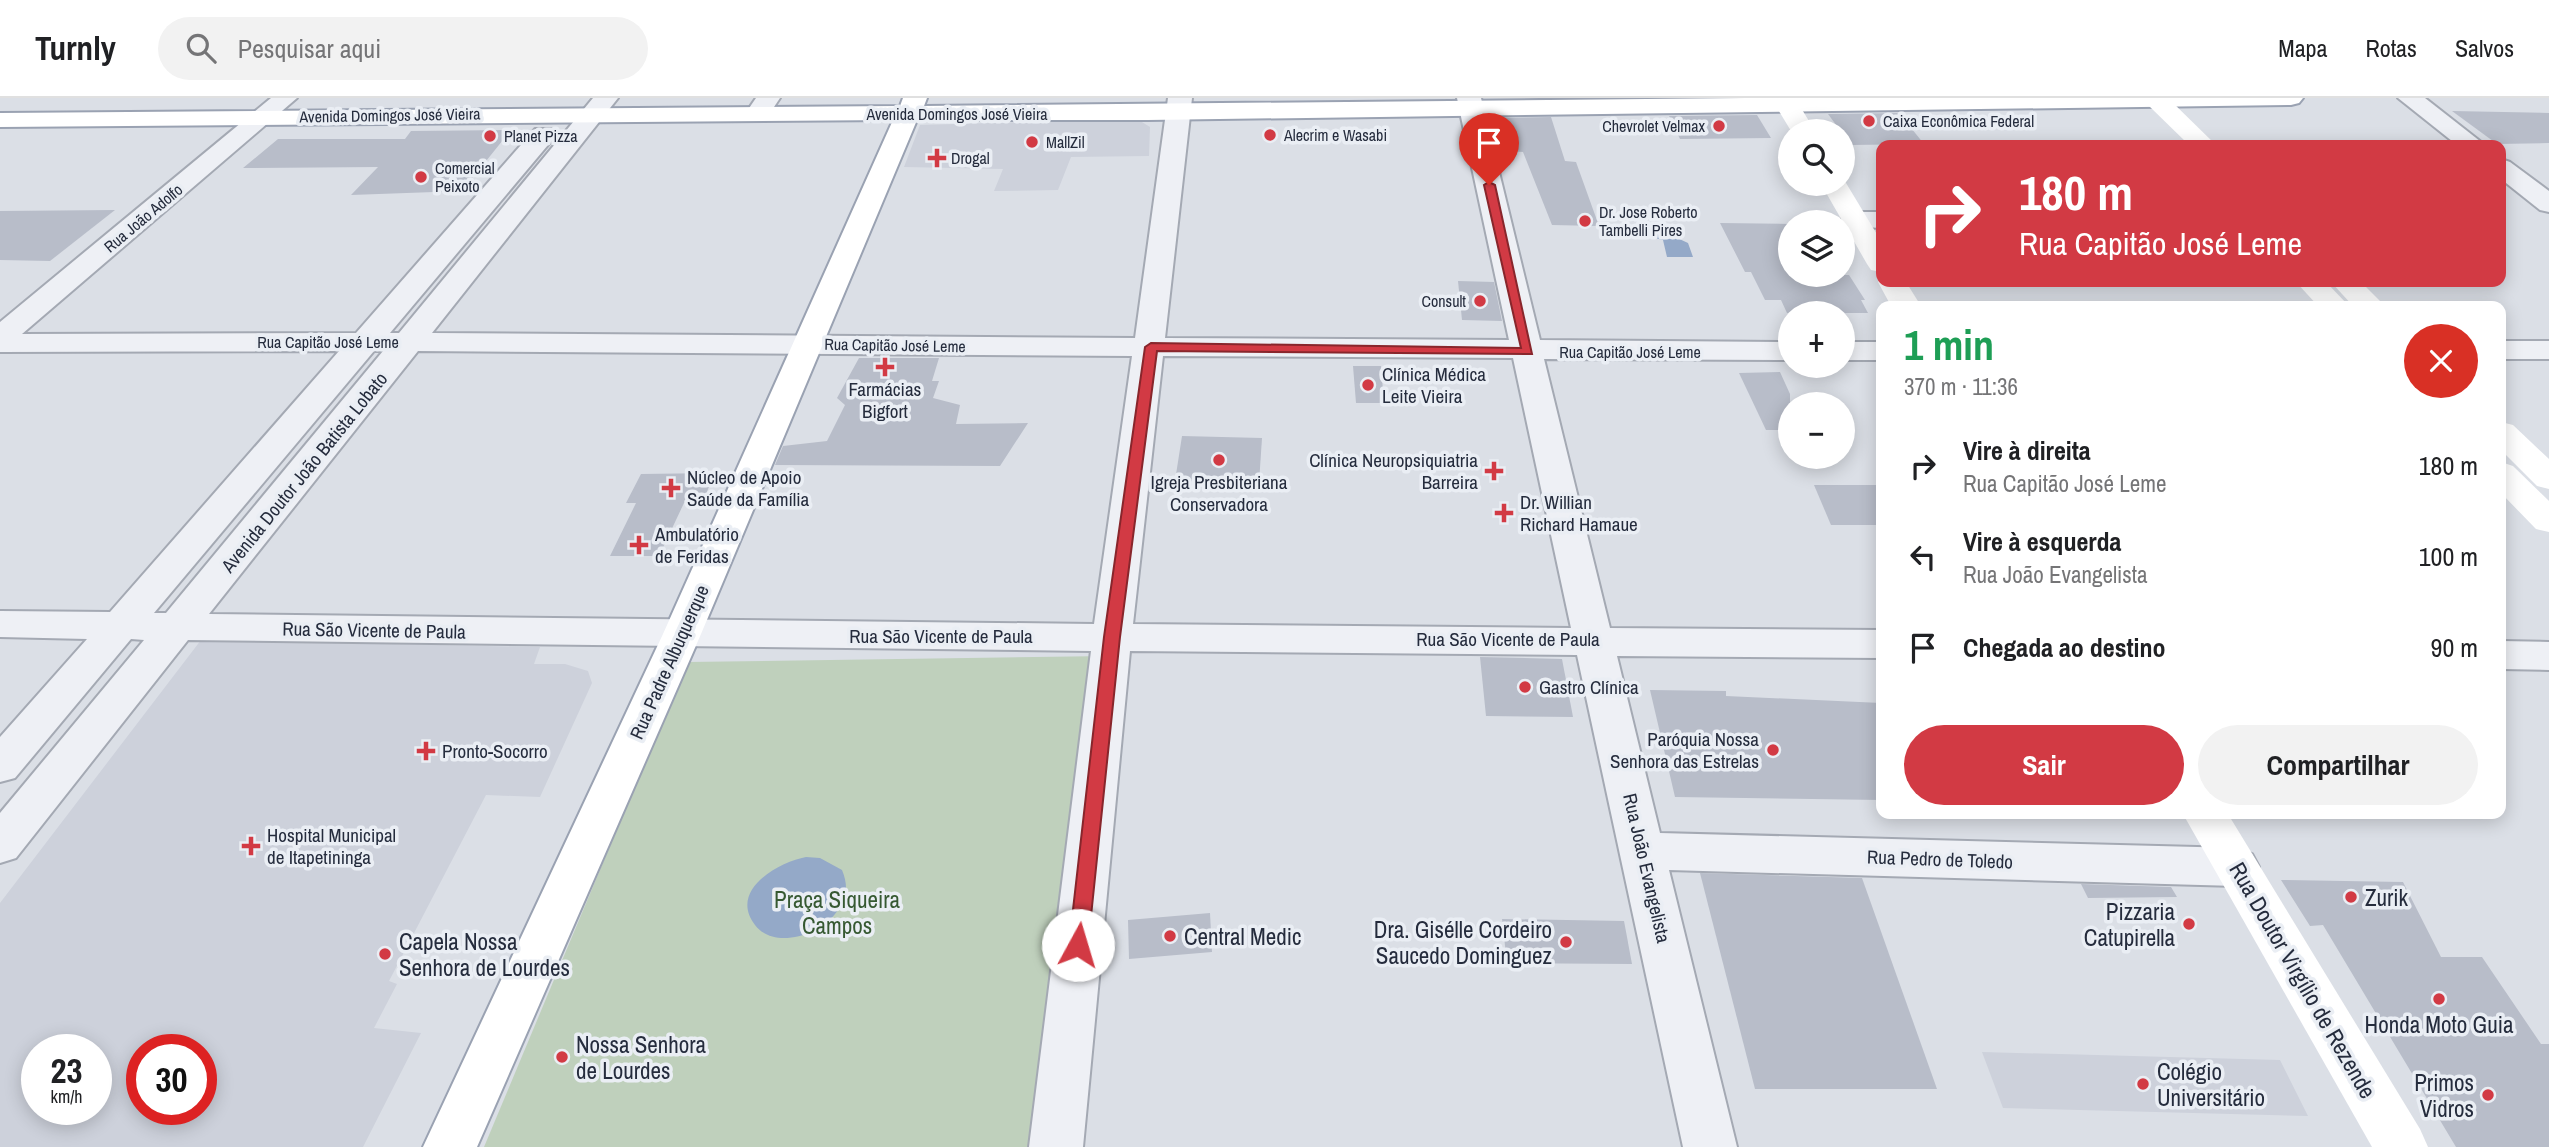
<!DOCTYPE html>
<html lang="pt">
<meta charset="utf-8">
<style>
body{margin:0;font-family:"Archivo Narrow",sans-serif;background:#f2f2f2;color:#202124;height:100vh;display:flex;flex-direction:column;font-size:26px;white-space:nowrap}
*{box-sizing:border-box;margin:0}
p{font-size:23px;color:#757577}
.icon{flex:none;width:38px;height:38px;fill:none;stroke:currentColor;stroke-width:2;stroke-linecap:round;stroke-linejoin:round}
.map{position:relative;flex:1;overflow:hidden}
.drawer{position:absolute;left:1876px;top:203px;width:630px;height:518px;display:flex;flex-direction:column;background:#fff;border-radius:14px;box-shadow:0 4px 18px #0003}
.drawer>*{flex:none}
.top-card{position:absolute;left:1876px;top:42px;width:630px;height:147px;border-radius:14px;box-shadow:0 4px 18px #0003;background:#d23a44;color:#fff;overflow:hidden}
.fabs{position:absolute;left:1778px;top:21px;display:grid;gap:14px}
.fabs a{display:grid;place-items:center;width:77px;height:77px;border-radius:50%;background:#fff;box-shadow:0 4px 18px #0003;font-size:35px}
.speed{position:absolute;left:21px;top:936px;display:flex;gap:14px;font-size:35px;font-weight:700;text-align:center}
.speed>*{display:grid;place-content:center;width:91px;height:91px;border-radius:50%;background:#fff;box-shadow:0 4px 18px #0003;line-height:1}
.speed small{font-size:18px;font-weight:400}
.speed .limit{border:10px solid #d22;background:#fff;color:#111}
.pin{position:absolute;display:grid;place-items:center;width:60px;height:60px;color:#fff;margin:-72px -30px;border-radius:50% 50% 50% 0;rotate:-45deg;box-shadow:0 0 7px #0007}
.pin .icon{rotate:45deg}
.me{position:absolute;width:77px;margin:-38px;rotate:6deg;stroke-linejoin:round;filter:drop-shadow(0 0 5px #0008)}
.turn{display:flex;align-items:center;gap:24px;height:147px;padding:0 28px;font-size:32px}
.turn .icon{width:91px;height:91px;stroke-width:2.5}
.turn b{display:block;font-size:49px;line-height:60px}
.round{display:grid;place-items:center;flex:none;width:74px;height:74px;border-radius:37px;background:#f2f2f2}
.head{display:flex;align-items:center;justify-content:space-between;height:119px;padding:0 28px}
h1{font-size:42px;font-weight:700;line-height:52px;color:#1e9e55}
.action{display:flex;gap:14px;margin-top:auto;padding:14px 28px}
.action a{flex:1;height:80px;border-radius:42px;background:#d23a44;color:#fff;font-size:28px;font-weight:700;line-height:80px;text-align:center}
.action a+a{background:#f2f2f2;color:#202124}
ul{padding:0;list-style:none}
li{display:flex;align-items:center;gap:21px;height:91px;padding:0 28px}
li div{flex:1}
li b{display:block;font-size:26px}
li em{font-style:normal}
header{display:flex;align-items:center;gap:42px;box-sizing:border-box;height:98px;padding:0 35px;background:#fff;border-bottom:2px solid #e0e0e0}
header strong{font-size:33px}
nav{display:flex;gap:38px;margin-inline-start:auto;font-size:24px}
.search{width:490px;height:63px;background:#f2f2f2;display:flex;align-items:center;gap:18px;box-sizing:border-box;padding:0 24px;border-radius:38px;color:#757577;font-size:26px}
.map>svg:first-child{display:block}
.built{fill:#cdd1db;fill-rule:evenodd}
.green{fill:#bfd0bc}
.water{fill:#94a9c8}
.building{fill:#b8bdc9}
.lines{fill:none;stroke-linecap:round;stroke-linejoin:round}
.minor-casing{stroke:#a4a9b3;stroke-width:4}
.primary-casing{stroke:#9aa2b2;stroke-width:4}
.minor{fill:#eef0f5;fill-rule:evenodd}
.secondary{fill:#fff;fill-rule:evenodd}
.primary{fill:#fff;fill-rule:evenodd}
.route{fill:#d23a44;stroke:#88262c;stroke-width:2}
.poi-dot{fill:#d23a44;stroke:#eaeef4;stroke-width:2.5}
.labels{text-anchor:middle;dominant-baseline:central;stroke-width:7;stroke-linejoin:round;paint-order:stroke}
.far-street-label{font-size:16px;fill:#252c3d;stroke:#eaeef4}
.far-poi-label{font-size:16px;fill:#252c3d;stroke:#eaeef4;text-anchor:start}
.poi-label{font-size:19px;fill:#252c3d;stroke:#eaeef4;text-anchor:start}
.street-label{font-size:19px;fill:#252c3d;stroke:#eaeef4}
.near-poi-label{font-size:23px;fill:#252c3d;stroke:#eaeef4;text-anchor:start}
.near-park-label{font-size:23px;fill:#365932;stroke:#eaeef4}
.near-street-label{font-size:23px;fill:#252c3d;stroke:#eaeef4}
</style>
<header>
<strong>Turnly</strong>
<div class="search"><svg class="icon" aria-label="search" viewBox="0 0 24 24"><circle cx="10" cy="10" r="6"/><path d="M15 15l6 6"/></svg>Pesquisar aqui</div>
<nav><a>Mapa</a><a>Rotas</a><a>Salvos</a></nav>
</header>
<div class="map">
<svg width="2549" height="1049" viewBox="0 0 2549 1049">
<rect width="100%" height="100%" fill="#dbdfe6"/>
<g class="built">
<path d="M1137,21L1150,29L1149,58L1071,59L1058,92L994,93L1003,71L904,69L920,27Z"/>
<path d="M201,542L540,549L534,566H565L588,573L592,585L540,699L486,697L389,883L397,886L374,930L421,935L363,1049H0V805ZM37,952H96V1012H37ZM142,952H201V1012H142Z"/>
<path d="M1982,954L2280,962L2308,1018L2003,1010Z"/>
</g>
<path class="green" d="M1109,558L1042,1049H484L687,564Z"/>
<g class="water">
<path d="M1662,133L1688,145L1693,159H1667L1663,142L1651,139Z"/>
<path d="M806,759L820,760L842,772C849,789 847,802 835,816C819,837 774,852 755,827C728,792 779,764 806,759Z"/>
</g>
<g class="building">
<path d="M2452,13L2549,15V45L2497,46Z"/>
<path d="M1899,15L1924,46L1851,47L1828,16Z"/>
<path d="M1757,17L1771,40L1680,41L1669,18Z"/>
<path d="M1551,19L1565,63L1576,64L1599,128L1552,127L1523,54L1508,53L1499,20Z"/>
<path d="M511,32L462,93L351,97L378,69L243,70L278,41H405L411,33Z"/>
<path d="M115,112L50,163L0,162V113Z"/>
<path d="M1720,125L1790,126V177H1849L1865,202H1861L1868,215H1787L1781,202H1765L1751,174H1745Z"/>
<path d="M1458,183L1494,184L1502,223L1462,222Z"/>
<path d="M859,260H939L932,283H939L933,300L960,307L956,326L1028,325L1000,368L775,367L783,348L827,343L845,307L837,300Z"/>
<path d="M1353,268H1381L1384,305H1356Z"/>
<path d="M1780,274L1790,296V332H1766L1739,275Z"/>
<path d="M1182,338L1262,340L1259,385L1175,383Z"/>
<path d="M715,375L702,405H684L659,458H610L636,405H626L641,376Z"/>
<path d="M1814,387H1881V427H1831Z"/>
<path d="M1480,559L1562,561L1573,619L1486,618Z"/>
<path d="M1650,592L1726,593V598L1881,605V702L1675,699Z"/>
<path d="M1700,775L1862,780L1937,991H1755Z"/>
<path d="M2281,782L2403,784L2441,859H2482L2541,946H2549V1049H2456L2323,827L2310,828Z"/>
<path d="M2081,786L2171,789L2177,799L2088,800Z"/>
<path d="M1210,815L1212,854L1129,861L1128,822Z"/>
<path d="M1502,821L1624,823L1632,866L1507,865Z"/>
</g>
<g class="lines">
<defs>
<g id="minor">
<path d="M271,0H297L22,236L356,235L535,31H553L556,36L553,41L390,235H399L593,0H618L432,235L1135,240L1168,0H1192L1165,240L1509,242L1457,0H1481L1540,242L1790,244V262L1544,261L1610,530L1881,532V560L1617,558L1660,735L2236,750L2252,756L2259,769L2252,782L2236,788L1669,772L1737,1049H1683L1577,557L1130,553L1083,1049H1029L1091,553L188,542L16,760L0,765V715L144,542L131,541L15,680L0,684V639L87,541L0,539V513L110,514L339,253L0,254V224ZM374,253H383L166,515H154ZM418,253L1132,258L1094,526L209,516ZM1163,258L1513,260L1571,530L1133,526Z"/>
<path d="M756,0H780L766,21H748L745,16Z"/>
<path d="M2398,0H2425L2485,47H2457Z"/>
<path d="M2501,61L2510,64L2549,93V114L2540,112L2501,81Z"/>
<path d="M1855,114H1881V130L1845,128L1841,122L1845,116Z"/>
<rect x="2501" y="243" width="48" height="18"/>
<rect x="1843" y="244" width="38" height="18"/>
<path d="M2501,543L2549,544V572L2501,571Z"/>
</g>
<path id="primary" d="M903,0H927L924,8L1745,0H2303L2299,5L2291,7L1148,22H917L701,536L477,1049H423L663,536L893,22L0,29V15L900,8Z"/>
</defs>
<use href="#minor" class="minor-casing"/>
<use href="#primary" class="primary-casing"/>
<use href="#minor" class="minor"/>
<g class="secondary">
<path d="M1771,0H1795L1815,33H1791Z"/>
<path d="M2146,0H2168L2216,47H2189L2148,7Z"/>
<path d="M1843,80L1881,143V174L1871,172L1867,166L1821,86H1843Z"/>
<path d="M1881,179V184H1906L1921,208H1891L1878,184Z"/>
<path d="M2296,184H2326L2349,208H2318Z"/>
<path d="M2331,184H2361L2385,208H2353Z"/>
<path d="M2501,324L2513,327L2549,361V391L2537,388L2501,352Z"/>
<path d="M2501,364L2513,368L2549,403V434L2536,431L2501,395Z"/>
<path d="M2183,716H2228L2420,1031L2428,1049H2372Z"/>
</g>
<use href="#primary" class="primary"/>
</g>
<path class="route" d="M1489,84L1495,87L1532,256L1157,253L1120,539L1088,847L1085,853L1078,856L1071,853L1069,847L1104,539L1145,249L1151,245L1521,250L1484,87Z"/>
<g class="poi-dot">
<circle cx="1869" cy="23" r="7"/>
<circle cx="1719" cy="28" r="7"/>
<circle cx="1270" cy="37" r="7"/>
<circle cx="490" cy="38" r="7"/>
<circle cx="1032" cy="44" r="7"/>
<path d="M933.5 49.5h7v7h7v7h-7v7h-7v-7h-7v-7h7z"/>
<circle cx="421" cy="79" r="7"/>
<circle cx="1585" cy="123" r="7"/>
<circle cx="1480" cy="203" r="7"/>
<path d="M881.5 258.5h7v7h7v7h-7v7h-7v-7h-7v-7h7z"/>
<circle cx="1368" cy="287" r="7"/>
<circle cx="1219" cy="362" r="7"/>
<path d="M1490.5 362.5h7v7h7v7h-7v7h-7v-7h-7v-7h7z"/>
<path d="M667.5 379.5h7v7h7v7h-7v7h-7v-7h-7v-7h7z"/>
<path d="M1500.5 404.5h7v7h7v7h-7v7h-7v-7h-7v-7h7z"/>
<path d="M635.5 436.5h7v7h7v7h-7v7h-7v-7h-7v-7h7z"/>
<circle cx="1525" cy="589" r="7"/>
<circle cx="1773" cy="652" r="7"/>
<path d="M422.5 642.5h7v7h7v7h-7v7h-7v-7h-7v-7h7z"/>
<path d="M247.5 737.5h7v7h7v7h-7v7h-7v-7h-7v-7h7z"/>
<circle cx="2351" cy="799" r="7"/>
<circle cx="2189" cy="826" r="7"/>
<circle cx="1170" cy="838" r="7"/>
<circle cx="1566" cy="844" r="7"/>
<circle cx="385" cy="856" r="7"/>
<circle cx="2439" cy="901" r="7"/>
<circle cx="562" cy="959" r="7"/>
<circle cx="2143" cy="986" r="7"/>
<circle cx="2488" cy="997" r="7"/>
</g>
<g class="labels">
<g class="far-street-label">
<text x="957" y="16">Avenida Domingos José Vieira</text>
<text transform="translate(390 17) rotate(-1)">Avenida Domingos José Vieira</text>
<text transform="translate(143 120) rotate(-40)">Rua João Adolfo</text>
<text x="328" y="244">Rua Capitão José Leme</text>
<text transform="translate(895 247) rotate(1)">Rua Capitão José Leme</text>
<text x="1630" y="254">Rua Capitão José Leme</text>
</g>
<g class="far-poi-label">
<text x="1883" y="23">Caixa Econômica Federal</text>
<text x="1705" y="28" text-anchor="end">Chevrolet Velmax</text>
<text x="1284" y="37">Alecrim e Wasabi</text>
<text x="504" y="38">Planet Pizza</text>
<text x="1046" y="44">MallZil</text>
<text x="951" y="60">Drogal</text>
<text x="435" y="70">Comercial<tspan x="435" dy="18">Peixoto</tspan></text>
<text x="1599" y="114">Dr. Jose Roberto<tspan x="1599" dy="18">Tambelli Pires</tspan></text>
<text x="1466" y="203" text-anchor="end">Consult</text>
</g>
<g class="poi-label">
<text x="1382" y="276">Clínica Médica<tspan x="1382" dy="22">Leite Vieira</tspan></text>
<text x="885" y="291" text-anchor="middle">Farmácias<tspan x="885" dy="22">Bigfort</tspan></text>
<text x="1478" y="362" text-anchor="end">Clínica Neuropsiquiatria<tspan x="1478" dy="22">Barreira</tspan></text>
<text x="687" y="379">Núcleo de Apoio<tspan x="687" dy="22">Saúde da Família</tspan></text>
<text x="1219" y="384" text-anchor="middle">Igreja Presbiteriana<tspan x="1219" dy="22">Conservadora</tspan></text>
<text x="1520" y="404">Dr. Willian<tspan x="1520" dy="22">Richard Hamaue</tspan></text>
<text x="655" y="436">Ambulatório<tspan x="655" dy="22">de Feridas</tspan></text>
<text x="1539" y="589">Gastro Clínica</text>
<text x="1759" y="641" text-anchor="end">Paróquia Nossa<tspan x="1759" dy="22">Senhora das Estrelas</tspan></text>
<text x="442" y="653">Pronto-Socorro</text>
<text x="267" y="737">Hospital Municipal<tspan x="267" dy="22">de Itapetininga</tspan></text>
</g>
<g class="street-label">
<text transform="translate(304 374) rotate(-51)">Avenida Doutor João Batista Lobato</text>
<text transform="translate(374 532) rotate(1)">Rua São Vicente de Paula</text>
<text x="941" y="538">Rua São Vicente de Paula</text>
<text x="1508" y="541">Rua São Vicente de Paula</text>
<text transform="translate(669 564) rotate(-66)">Rua Padre Albuquerque</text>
<text transform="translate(1940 761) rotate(2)">Rua Pedro de Toledo</text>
<text transform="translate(1647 770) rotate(77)">Rua João Evangelista</text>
</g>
<g class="near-poi-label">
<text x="2365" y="799">Zurik</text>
<text x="2175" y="813" text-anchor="end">Pizzaria<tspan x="2175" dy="26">Catupirella</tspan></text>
<text x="1552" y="831" text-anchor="end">Dra. Gisélle Cordeiro<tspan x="1552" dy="26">Saucedo Dominguez</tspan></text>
<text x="1184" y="838">Central Medic</text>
<text x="399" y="843">Capela Nossa<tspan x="399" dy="26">Senhora de Lourdes</tspan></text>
<text x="2439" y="926" text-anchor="middle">Honda Moto Guia</text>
<text x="576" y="946">Nossa Senhora<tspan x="576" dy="26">de Lourdes</tspan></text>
<text x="2157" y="973">Colégio<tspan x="2157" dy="26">Universitário</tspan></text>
<text x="2474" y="984" text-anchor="end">Primos<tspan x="2474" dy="26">Vidros</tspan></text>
</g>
<g class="near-park-label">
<text x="837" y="801">Praça Siqueira<tspan x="837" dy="26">Campos</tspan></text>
</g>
<g class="near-street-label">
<text transform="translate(2303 882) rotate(60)">Rua Doutor Virgílio de Rezende</text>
</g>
</g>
</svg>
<div class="fabs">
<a><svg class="icon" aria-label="search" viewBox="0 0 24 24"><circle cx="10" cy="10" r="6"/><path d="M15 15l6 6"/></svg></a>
<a><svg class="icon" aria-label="layers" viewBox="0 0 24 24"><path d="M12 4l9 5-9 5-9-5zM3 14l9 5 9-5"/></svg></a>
<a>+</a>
<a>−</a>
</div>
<div class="speed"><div>23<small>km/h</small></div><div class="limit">30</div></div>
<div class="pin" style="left:1489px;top:87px;background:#d93025"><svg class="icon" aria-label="arrive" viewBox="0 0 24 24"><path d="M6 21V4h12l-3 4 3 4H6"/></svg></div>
<svg class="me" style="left:1078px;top:847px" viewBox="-20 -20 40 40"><circle r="19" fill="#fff"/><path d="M0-13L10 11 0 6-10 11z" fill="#d23a44"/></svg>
<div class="top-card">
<div class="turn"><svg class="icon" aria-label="right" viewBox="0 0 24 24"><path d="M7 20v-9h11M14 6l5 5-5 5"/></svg><div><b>180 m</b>Rua Capitão José Leme</div></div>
</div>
<section class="drawer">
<div class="head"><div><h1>1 min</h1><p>370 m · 11:36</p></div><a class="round" style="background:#d93025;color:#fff"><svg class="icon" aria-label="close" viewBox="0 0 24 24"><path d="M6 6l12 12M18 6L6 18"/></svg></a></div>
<ul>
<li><svg class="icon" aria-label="right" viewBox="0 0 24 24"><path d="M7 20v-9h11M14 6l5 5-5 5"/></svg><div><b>Vire à direita</b><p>Rua Capitão José Leme</p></div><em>180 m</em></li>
<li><svg class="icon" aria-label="left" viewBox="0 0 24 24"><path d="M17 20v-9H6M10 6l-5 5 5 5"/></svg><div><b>Vire à esquerda</b><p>Rua João Evangelista</p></div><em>100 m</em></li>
<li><svg class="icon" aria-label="arrive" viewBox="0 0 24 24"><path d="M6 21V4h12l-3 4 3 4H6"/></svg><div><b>Chegada ao destino</b></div><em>90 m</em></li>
</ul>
<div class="action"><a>Sair</a><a>Compartilhar</a></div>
</section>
</div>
